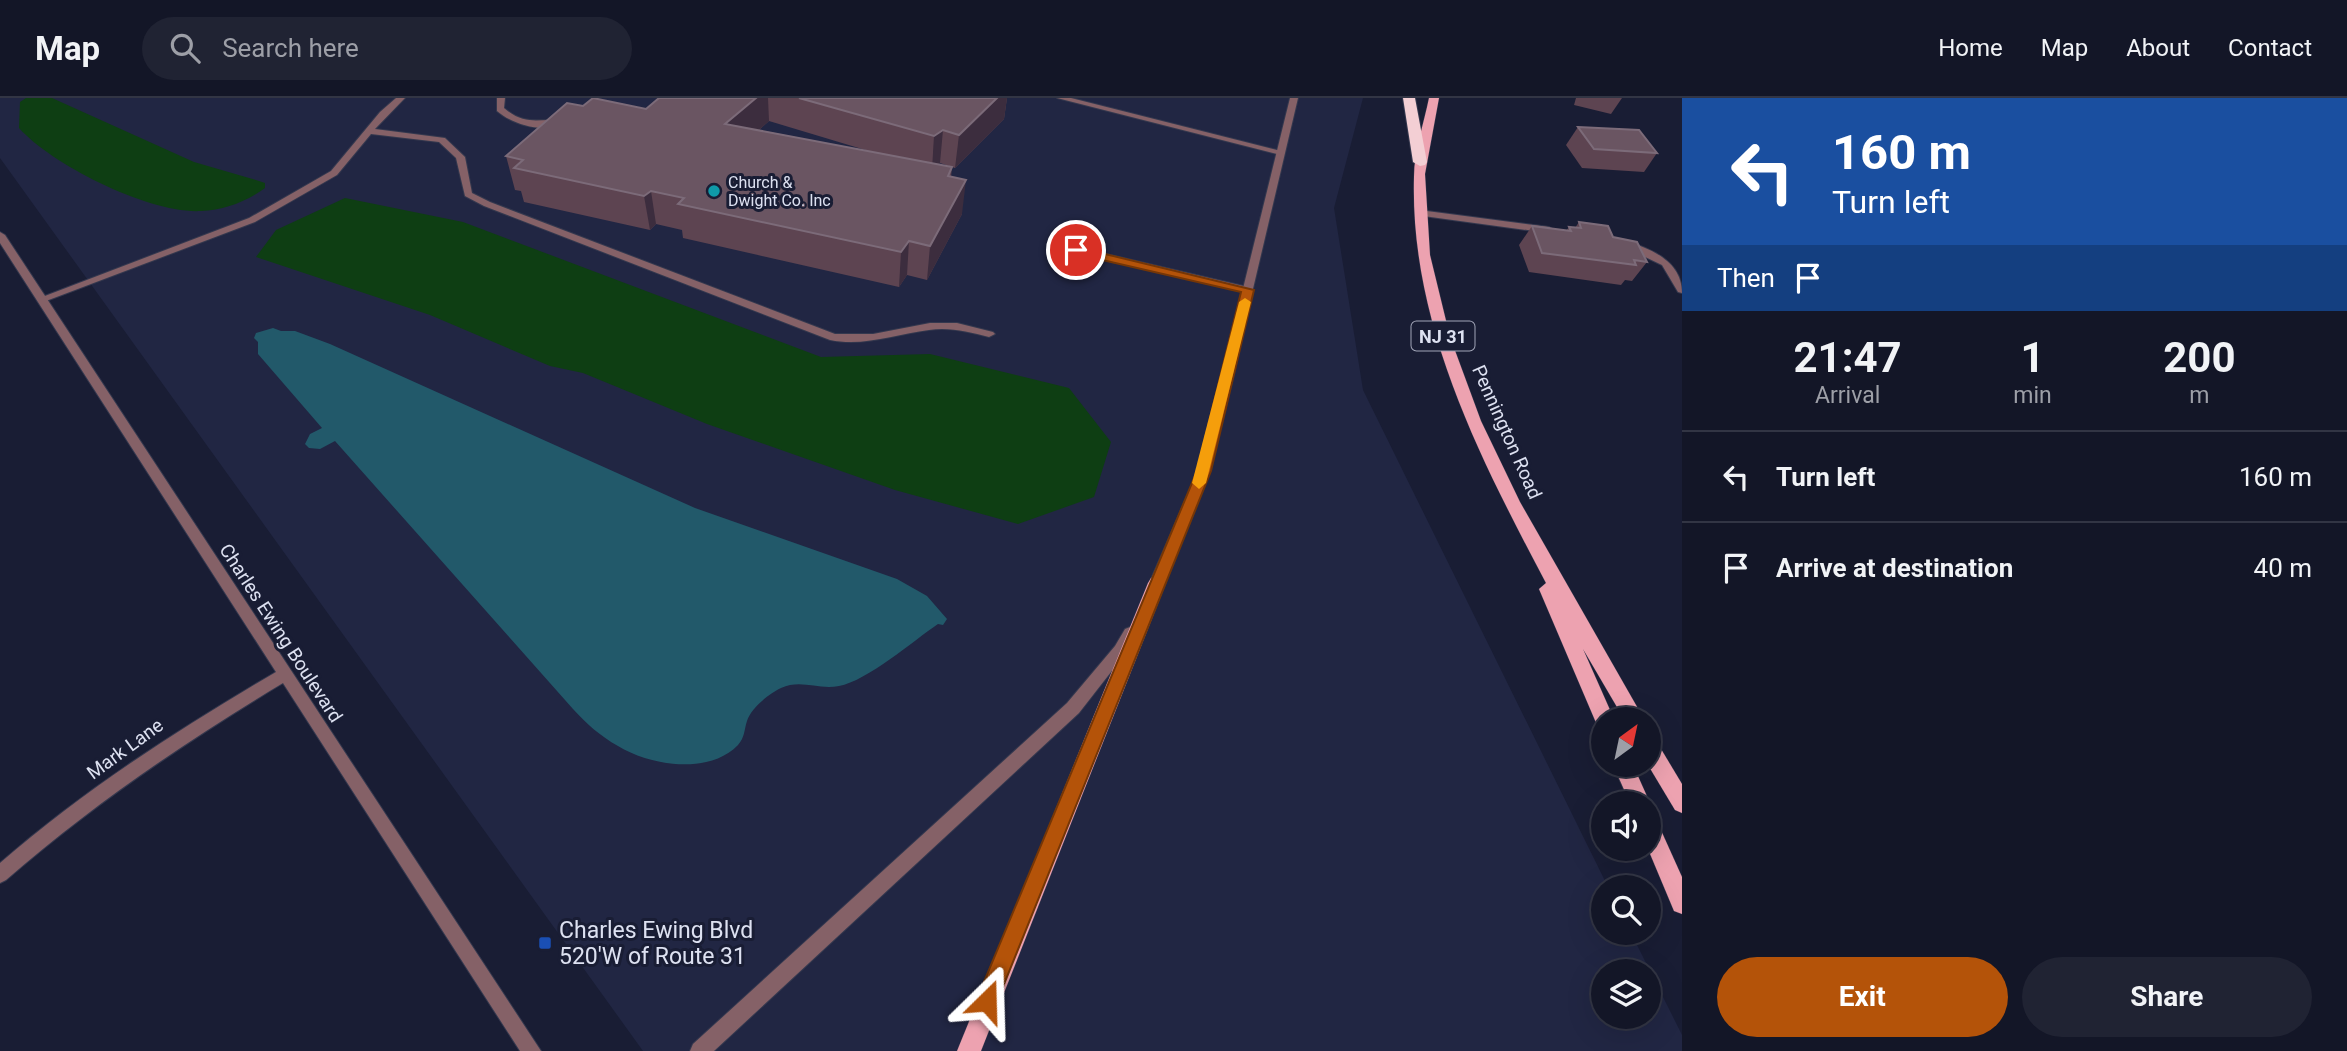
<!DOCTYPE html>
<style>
body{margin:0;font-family:Roboto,sans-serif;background:#202333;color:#f1f3f6;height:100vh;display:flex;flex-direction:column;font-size:26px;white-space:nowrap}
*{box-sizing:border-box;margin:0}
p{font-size:23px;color:#9d9fa7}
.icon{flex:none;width:38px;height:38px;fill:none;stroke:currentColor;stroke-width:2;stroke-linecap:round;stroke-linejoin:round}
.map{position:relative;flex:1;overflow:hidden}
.drawer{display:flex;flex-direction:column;background:#131627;width:665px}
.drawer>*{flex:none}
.guide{background:#1a4fa0;color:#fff;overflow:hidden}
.needle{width:46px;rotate:33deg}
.controls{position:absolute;left:1591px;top:609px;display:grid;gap:14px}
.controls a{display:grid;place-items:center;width:70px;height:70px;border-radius:50%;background:#131627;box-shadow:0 7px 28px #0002,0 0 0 2px #323544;font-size:35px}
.pin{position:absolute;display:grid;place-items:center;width:60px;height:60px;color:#fff;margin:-30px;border:4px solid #fff;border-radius:50%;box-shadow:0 2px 7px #0007}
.me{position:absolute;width:77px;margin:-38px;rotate:22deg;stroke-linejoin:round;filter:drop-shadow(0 0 5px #0008)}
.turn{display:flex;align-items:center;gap:24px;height:147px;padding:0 35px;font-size:32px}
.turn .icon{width:91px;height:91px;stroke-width:2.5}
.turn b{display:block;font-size:49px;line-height:60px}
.then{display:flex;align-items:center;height:66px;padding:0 35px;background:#0003;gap:14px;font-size:26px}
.eta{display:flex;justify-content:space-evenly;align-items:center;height:119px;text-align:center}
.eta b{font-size:42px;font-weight:700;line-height:49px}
.primary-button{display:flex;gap:14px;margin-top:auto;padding:14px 35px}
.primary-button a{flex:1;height:80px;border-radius:42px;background:#b45309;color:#fff;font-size:28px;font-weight:700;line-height:80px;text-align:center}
.primary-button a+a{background:#202333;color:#f1f3f6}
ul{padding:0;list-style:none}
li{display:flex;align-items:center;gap:21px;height:91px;padding:0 35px;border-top:2px solid #323544}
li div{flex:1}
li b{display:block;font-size:26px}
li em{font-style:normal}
header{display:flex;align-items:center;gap:42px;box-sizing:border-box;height:98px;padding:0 35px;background:#131627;border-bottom:2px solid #323544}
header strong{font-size:33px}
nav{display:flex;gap:38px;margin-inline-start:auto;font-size:24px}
.search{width:490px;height:63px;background:#202333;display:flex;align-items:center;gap:18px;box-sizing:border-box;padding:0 24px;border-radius:38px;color:#9d9fa7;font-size:26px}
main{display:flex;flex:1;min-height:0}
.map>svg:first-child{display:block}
.built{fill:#212643;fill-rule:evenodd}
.green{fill:#0e3e13}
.water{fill:#22596a}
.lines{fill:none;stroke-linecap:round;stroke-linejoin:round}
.service-casing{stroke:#34384e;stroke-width:2}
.minor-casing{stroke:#34384e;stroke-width:2}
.primary-casing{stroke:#34384e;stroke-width:1}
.motorway-casing{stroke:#34384e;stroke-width:2}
.service{fill:#856167;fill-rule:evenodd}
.minor{fill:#856167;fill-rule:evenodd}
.primary{fill:#eda2b0;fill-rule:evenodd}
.motorway{fill:#f3cfd4;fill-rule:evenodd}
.wall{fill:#5d4451;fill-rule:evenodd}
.shaded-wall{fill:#3c2d3e}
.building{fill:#6a5562;stroke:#7c6b79;stroke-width:2}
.route{fill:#b45309;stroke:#753606;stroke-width:2}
.slow{fill:#f59e0b}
.culture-dot{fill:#0f9aa8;stroke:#191d34;stroke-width:2.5}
.transit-dot{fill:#1a4fb4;stroke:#191d34;stroke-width:2.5}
.labels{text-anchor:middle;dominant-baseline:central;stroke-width:6;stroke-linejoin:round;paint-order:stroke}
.far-poi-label{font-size:16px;fill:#dde1f1;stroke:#191d34;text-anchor:start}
.shield{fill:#191d34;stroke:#a2a6b8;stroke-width:2}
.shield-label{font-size:18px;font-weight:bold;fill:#dde1f1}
.street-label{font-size:19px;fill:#dde1f1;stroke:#191d34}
.near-poi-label{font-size:23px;fill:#dde1f1;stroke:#191d34;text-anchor:start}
</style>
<header>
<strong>Map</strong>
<div class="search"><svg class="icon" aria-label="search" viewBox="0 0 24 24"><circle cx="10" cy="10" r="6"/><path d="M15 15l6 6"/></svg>Search here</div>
<nav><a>Home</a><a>Map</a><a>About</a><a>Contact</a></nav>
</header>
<main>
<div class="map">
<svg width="1682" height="953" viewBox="0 0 1682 953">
<rect width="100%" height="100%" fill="#191d34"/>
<path class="built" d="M0,0H1363L1334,110L1363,292L1608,789H1603V835H1631L1682,937V953H643L0,60ZM1603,873H1648V919H1603Z"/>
<g class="green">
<path d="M26,0H52L194,64L259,83L265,85V90C246,104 224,112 201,113C150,116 52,67 19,30L20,4Z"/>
<path d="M345,100L463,124L821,259L930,256L1069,290L1111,344L1094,399L1018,426L895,392L707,326L583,275L550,268L430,217L256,159L276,132Z"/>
</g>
<path class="water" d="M273,230L281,233H295L330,246L695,410L897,481L927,498L947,521L943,527L938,526C913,543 867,583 839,588C818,592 801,581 781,590C770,595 751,610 747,623C744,632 745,639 738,647C709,677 651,668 618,648C600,638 587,626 573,611L335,343L320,351L309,350L305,346L310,336L322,330L258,256V244L254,240L256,235Z"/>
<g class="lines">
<defs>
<g id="service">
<path d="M396,0H405L375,31L445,40L465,59L472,95L490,104L835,236H873L930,225H957L993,234L995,236L989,239C969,234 950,229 929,232C896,236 864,249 830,242L484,108L465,98L456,60L439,44L371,36L337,77L255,124L46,203H38L37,201L249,120L331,73L380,14Z"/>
<path d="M497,0H505L504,10C529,32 547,16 564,25C545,36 513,27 497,13Z"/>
<path d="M1057,0H1071L1285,54L1281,57Z"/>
<path d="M1419,112L1549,129L1554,132L1549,135L1416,117V113Z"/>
<path d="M1624,142C1651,151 1682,163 1682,195L1678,194L1662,167L1620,147V143Z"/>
<path d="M1076,149L1248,189L1253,192L1248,195L1072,154V150Z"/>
</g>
<g id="minor">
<path d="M1290,0H1298L1210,373L1159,495L1157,499H1147L1145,495L1198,373Z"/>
<path d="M0,134L5,137L541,953H520L283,585C185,644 92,707 6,782L0,785V765C85,691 179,631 276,574L0,145Z"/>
<path d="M1130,529L1135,531L1137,535L1125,556L1079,615L714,953H690L693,946L1067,605L1115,548L1125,531Z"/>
</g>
<g id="primary">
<path d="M1429,0H1439L1425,76L1430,157L1450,239L1481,323L1520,404L1644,621H1624L1583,551L1614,621H1603V629L1597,627L1539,491L1546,485C1479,358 1410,225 1414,79C1414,53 1424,25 1429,0Z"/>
<path d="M1157,478L1163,480L1166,485L981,953H957L1148,485L1151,480Z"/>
<path d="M1648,638L1655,641L1682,686V715L1675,712L1648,667Z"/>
<path d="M1613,667H1633L1650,705L1648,709V705H1630Z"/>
<path d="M1648,716L1655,719L1682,779V816L1674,813L1648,751Z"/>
</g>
<path id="motorway" d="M1403,0H1415L1427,64L1425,67L1420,68L1413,64Z"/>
</defs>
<use href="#service" class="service-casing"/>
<use href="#minor" class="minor-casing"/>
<use href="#primary" class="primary-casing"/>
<use href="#motorway" class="motorway-casing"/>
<use href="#service" class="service"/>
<use href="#minor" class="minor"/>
<use href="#primary" class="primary"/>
<use href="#motorway" class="motorway"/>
</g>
<g class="wall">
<path d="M659,0H1007L1004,21L955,70L940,65L938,66L952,69L951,79L962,116L927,182L907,177L899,189L683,140L682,132L656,126L650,132L524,104L521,93L515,92L506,58L583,8L646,11ZM769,23L872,54L759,32Z"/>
<path d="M1576,0H1622L1611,16L1574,7Z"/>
<path d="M1578,29L1657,55L1644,74L1582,70L1566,47Z"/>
<path d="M1579,124L1613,139L1647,164L1632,183L1625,182L1621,187L1529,174L1519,147L1532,128L1566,133L1569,129L1575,130Z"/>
</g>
<g class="shaded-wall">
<path d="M756,0H768L769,23L728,59L725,26Z"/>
<path d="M997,0H1007L1004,21L955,70L959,37Z"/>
<path d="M943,32L940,65L932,71L934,38Z"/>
<path d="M966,82L962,116L927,182L930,148Z"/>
<path d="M651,93L656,126L650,132L644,98Z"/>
<path d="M909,143L907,177L899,189L901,154Z"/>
</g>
<g class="building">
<path d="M593,0L646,11L659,0H756L725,26L952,69L948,78L966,82L930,148L909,143L901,154L678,106L684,100L651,93L644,98L514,70L523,62L506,58L567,5L583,8Z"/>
<path d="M799,0H997L959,37L943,32L934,38Z"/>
<path d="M1578,29L1639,32L1657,55L1594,51Z"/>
<path d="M1579,124L1608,128L1613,139L1637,144L1647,164L1634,162L1636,167L1542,155L1532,128L1571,133L1569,129L1581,130Z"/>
</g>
<path class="route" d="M1076,149L1254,192L1211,373L994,911L987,914L979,911L976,903L1197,373L1241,194L1072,155L1070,152Z"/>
<path class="slow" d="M1245,200L1251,204L1206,385L1199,391L1192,385L1239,204Z"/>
<circle class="culture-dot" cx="714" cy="93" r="7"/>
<rect class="transit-dot" x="538" y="838" width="14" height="14" rx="3.5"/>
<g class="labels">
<g class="far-poi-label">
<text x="728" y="84">Church &amp;<tspan x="728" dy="18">Dwight Co. Inc</tspan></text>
</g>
<rect class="shield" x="1411.5" y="223.5" width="63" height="29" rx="5"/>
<g class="shield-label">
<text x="1443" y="238">NJ 31</text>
</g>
<g class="street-label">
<text transform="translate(1507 334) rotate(66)">Pennington Road</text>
<text transform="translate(281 535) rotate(57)">Charles Ewing Boulevard</text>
<text transform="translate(125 651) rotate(-36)">Mark Lane</text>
</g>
<g class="near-poi-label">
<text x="559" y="832">Charles Ewing Blvd<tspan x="559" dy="26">520'W of Route 31</tspan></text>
</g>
</g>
</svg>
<div class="controls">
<a><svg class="needle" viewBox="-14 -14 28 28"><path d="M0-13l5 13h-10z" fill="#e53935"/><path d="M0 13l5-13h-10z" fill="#9d9fa7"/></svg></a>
<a><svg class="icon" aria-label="sound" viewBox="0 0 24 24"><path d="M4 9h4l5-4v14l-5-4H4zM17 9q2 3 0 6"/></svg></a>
<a><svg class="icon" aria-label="search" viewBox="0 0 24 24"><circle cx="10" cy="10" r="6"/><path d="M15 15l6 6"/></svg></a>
<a><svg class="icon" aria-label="layers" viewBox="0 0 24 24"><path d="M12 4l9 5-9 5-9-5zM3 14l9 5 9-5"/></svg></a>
</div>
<div class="pin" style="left:1076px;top:152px;background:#d93025"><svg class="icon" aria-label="arrive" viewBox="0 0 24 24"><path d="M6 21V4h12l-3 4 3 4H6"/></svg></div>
<svg class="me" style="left:987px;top:903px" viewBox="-20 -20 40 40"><path d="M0-17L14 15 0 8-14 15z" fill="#b45309" stroke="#fff" stroke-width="4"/></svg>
</div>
<section class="drawer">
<div class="guide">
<div class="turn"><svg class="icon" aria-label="left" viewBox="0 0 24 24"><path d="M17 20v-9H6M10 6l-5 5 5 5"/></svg><div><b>160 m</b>Turn left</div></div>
<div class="then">Then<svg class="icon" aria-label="arrive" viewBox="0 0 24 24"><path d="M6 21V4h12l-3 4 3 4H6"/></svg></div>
</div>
<div class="eta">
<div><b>21:47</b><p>Arrival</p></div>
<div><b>1</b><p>min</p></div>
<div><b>200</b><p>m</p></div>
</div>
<ul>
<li><svg class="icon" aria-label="left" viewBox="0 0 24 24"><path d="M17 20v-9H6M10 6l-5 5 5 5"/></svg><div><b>Turn left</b></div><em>160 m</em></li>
<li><svg class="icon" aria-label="arrive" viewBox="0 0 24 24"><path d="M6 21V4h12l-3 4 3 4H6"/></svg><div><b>Arrive at destination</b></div><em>40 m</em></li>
</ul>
<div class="primary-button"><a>Exit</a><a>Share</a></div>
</section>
</main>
